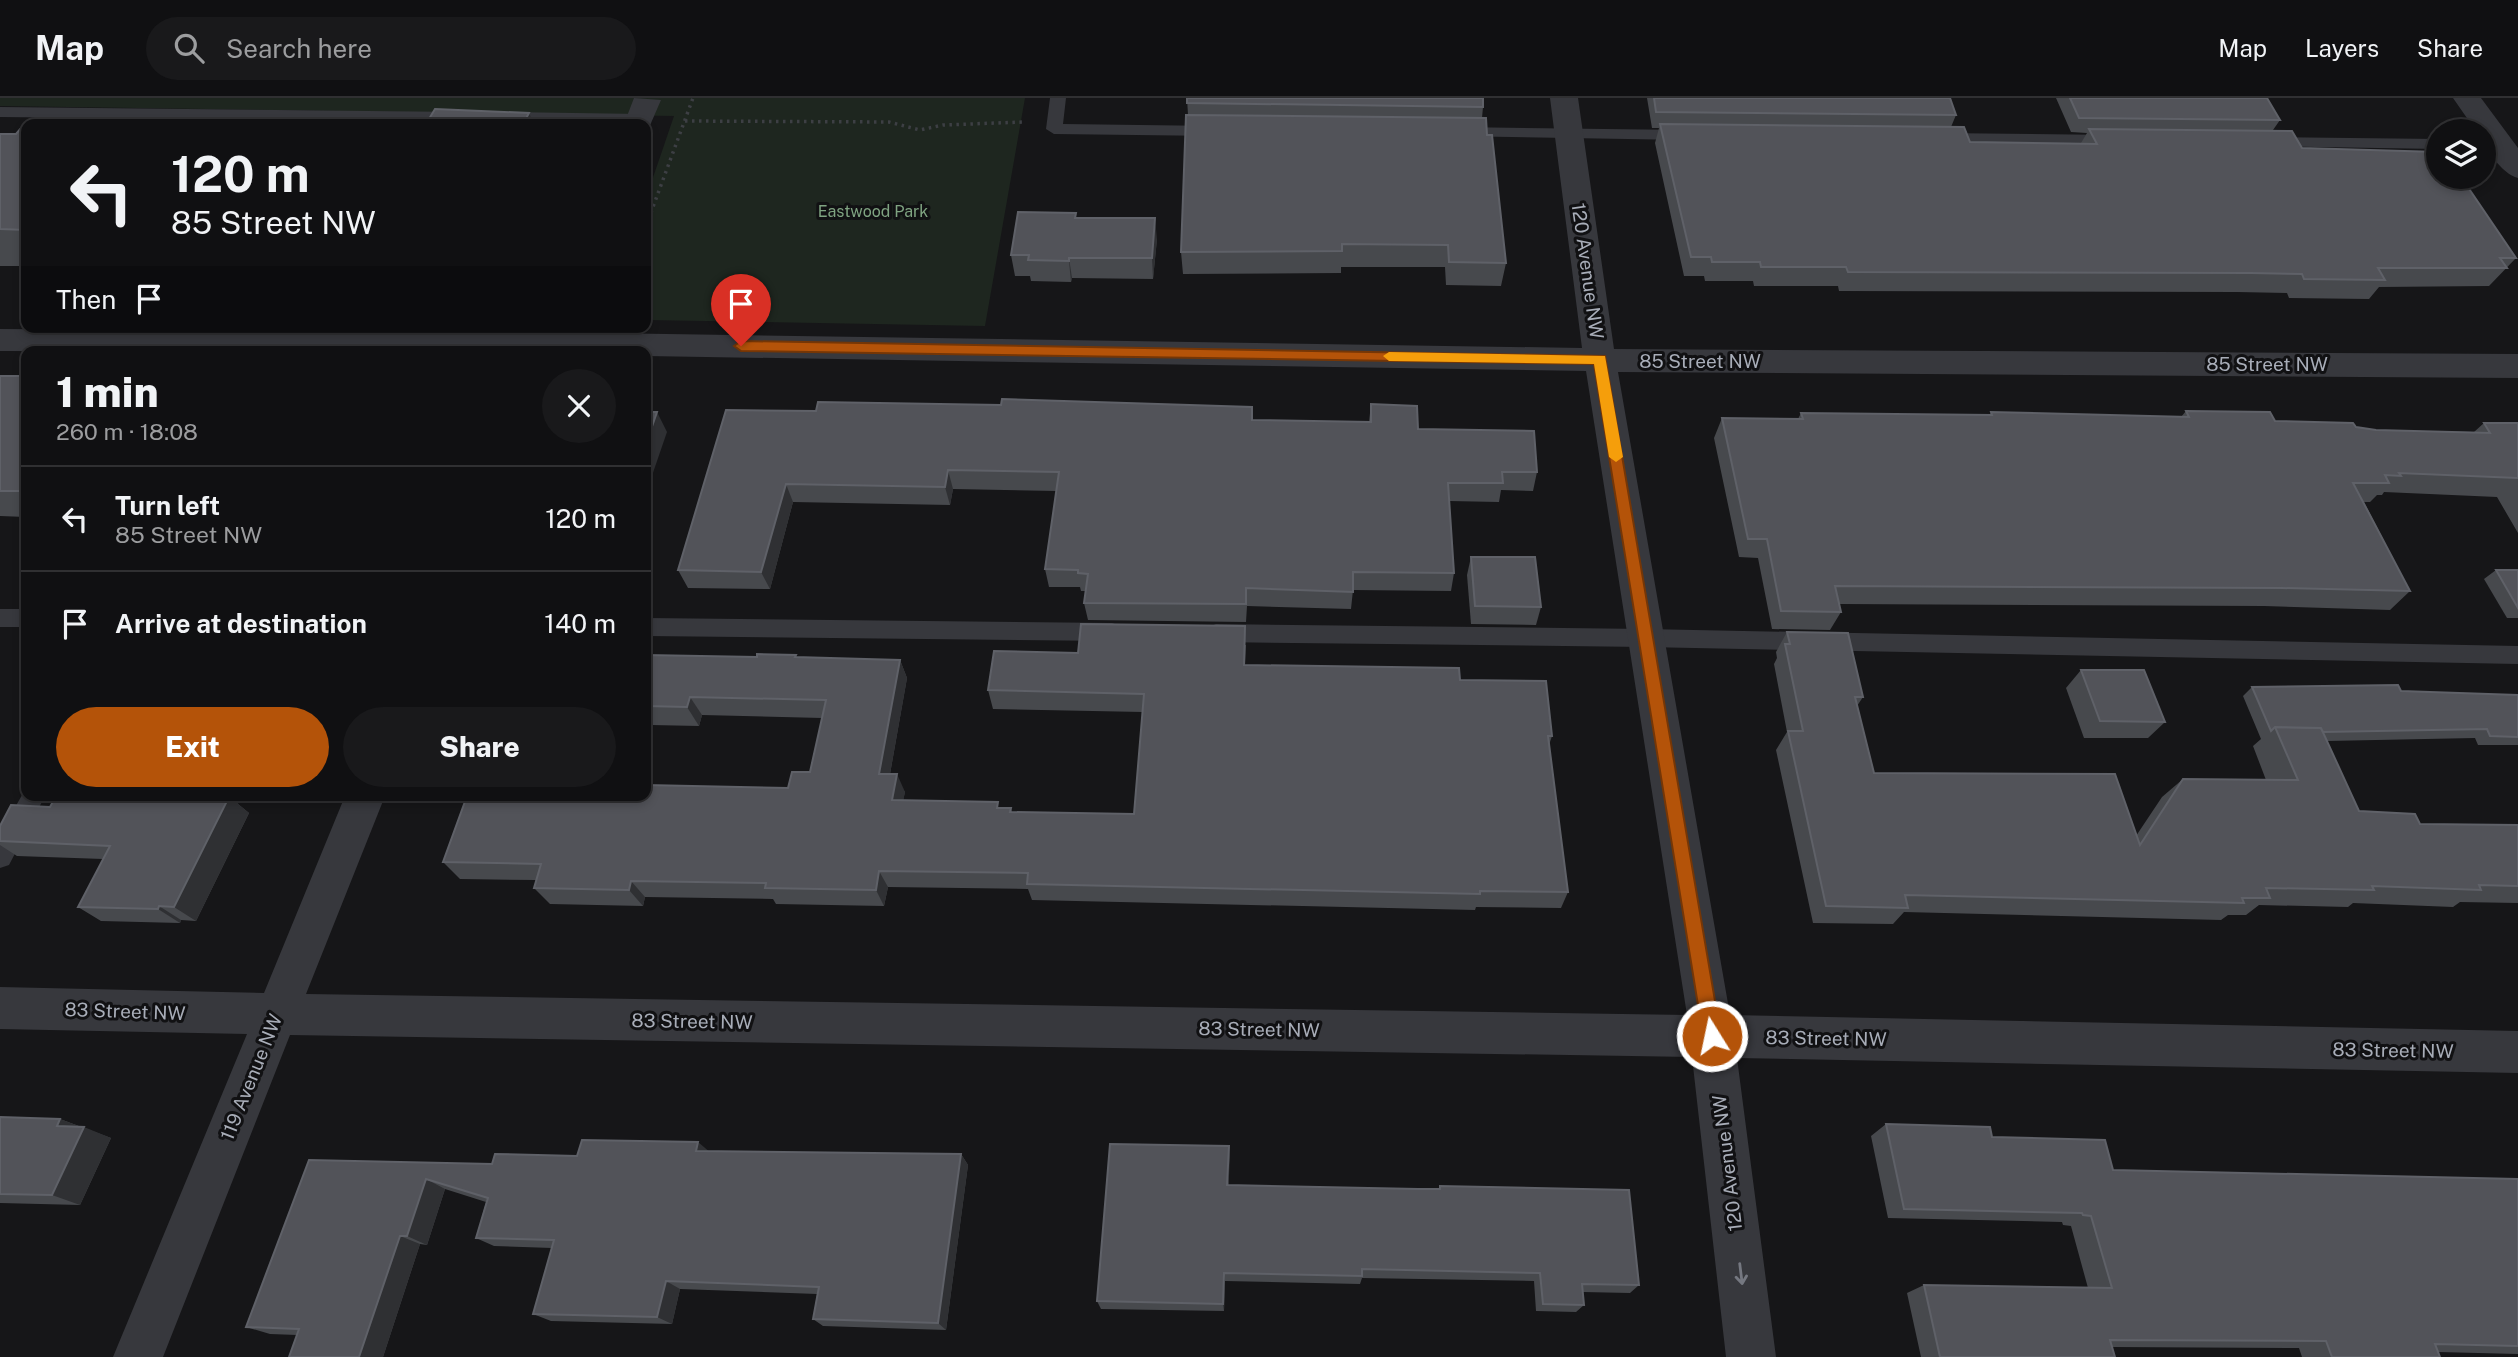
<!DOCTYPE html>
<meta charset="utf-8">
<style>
body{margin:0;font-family:"Public Sans",sans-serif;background:#19191b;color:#f1f3f6;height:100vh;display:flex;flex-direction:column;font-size:26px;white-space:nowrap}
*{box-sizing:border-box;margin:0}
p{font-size:23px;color:#9c9d9f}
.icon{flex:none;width:38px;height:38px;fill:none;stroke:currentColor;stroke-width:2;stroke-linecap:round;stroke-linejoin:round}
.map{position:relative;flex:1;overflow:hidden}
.panel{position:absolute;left:21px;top:248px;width:630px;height:455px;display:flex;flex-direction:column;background:#101012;border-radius:14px;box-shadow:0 4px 10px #0003,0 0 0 2px #303032}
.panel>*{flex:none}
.hud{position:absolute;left:21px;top:21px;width:630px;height:214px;border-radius:14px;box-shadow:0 4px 10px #0003,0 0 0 2px #303032;background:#101012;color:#f1f3f6;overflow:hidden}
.tools{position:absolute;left:2426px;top:21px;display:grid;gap:14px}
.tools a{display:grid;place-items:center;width:70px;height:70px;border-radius:50%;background:#101012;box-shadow:0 4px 10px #0003,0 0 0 2px #303032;font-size:35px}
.pin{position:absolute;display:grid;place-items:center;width:60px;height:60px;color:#fff;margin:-72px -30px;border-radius:50% 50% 50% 0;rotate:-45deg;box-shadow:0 0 7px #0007}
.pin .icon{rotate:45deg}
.me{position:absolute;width:77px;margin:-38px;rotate:350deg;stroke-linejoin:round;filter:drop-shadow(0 0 5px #0008)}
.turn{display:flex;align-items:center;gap:24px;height:147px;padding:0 35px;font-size:32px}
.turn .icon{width:91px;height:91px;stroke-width:2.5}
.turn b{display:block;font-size:49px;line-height:60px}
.then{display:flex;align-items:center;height:66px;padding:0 35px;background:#0003;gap:14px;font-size:26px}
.round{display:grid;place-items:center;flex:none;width:74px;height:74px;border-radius:37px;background:#19191b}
.head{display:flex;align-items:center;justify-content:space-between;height:119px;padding:0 35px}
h1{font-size:42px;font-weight:800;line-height:52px}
.action{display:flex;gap:14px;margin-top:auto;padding:14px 35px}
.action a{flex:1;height:80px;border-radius:42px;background:#b45309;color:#fff;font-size:28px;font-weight:800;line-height:80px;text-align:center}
.action a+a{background:#19191b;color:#f1f3f6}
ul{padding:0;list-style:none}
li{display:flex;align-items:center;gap:21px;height:105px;padding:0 35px;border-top:2px solid #303032}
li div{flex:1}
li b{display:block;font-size:26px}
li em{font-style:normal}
header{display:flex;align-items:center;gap:42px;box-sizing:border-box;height:98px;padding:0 35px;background:#101012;border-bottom:2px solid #303032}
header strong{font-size:33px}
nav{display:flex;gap:38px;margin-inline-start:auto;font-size:24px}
.search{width:490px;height:63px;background:#19191b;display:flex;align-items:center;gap:18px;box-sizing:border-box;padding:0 24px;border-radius:38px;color:#9c9d9f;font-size:26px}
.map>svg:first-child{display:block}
.green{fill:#1e261f}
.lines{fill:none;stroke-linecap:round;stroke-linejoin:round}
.path{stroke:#3d3f44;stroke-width:3.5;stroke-dasharray:2.5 4.5;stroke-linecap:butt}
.service{fill:#37383d;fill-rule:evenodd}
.minor{fill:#37383d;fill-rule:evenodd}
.wall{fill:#47494d}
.shaded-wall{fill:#2f3033}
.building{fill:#525359;stroke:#5f6168;stroke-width:2}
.oneway{stroke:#757881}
.route{fill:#b45309;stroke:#753606;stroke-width:2}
.slow{fill:#f59e0b}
.labels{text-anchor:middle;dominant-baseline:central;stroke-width:6;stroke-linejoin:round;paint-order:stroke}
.far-park-label{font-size:16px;fill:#7fa381;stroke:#111113}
.street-label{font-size:19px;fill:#a8adb8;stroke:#111113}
</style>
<header>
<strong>Map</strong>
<div class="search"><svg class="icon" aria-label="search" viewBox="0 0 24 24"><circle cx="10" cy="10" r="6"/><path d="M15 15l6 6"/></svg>Search here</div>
<nav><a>Map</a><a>Layers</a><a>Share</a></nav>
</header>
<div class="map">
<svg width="2518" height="1259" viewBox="0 0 2518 1259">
<rect width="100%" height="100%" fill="#161618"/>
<path class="green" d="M0,0H1025L985,228L646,222V100L674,18L0,8Z"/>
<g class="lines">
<g class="path">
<path d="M685,23L889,24L920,32L943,27L1023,24"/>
<path d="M646,128L693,0"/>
</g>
<g class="service">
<path d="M1050,0H1066L1063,26L1217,28L1225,33L1217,38L1054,36L1046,31Z"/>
<path d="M0,9L462,14L470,19L462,24L0,19Z"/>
<path d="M500,14L640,16L648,21L640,26L494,23L492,19L494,15Z"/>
<path d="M1457,29L1686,32L1694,37L1686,42L1451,38L1449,34L1451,30Z"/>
<path d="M1937,35L2113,37L2121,42L2113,47L1931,44L1929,40L1931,36Z"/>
<path d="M2269,39L2438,41V51L2263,48L2261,44Z"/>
<rect x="0" y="511" width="26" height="18"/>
<path d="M646,520L1112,525L1120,528L1123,534L1120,540L1112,543L646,538Z"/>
<path d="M1216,526L1645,531L2518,548V566L1645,549L1216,544L1208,541L1205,535L1208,529Z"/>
<path d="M26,690V698H45L9,767L0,770V736Z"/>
</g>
<g class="minor">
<path d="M634,0L661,2L648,32L646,33V26H624Z"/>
<path d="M1550,0H1578L1614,251L2518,256V280L1618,274L1730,917L2518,933V975L1737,960L1776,1259H1726L1692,959L290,937L163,1259H113L247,936L0,931V889L264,895L345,698H385L306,896L1687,917L1586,273L646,258V254L0,253V231L602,235L1582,250Z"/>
<path d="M2453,0H2481L2518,50V80C2502,76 2483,50 2483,33H2476Z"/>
</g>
</g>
<g class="wall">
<path d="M1187,0L1483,9L1482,20L1487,37L1506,165L1501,188L1446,187L1445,169H1341V175L1183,176L1181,154L1188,17Z"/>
<path d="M1647,0H1950L1956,17L1951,29L1970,44L2081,45L2087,35L2071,34L2056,0H2267L2280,22L2273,32L2302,50L2516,160L2489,188L2379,189L2369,201L2289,200L2287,195L2237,194L1839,193L1838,188H1754L1753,183H1705L1704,178H1684L1655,45L1659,30H1652Z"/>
<path d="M26,29V168H0V36H16Z"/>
<path d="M1076,120L1157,141L1153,181L1072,180L1071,184L1031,183L1030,178H1015L1011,157Z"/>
<path d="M0,278H26V419L0,418Z"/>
<path d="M1371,306L1418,331L1537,374L1533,393L1501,392L1499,404L1449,403L1454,475L1451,493L1353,492L1351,511L1247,508L1246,524L1088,522L1084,505L1086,493H1081L1080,489H1049L1045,471L1057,393L953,391L950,407L793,404L770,491L688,490L678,472L726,312L1369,324Z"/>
<path d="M2186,313L2275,323L2376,332L2474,334L2484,325H2518V435L2497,399L2384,394L2382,397H2377L2370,404H2364L2410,493L2390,512L2264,508L1839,506L1841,514L1830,532L1772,531L1758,460L1739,459L1714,340L1722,320L1798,321L1801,315L1990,317L1991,314L2181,319Z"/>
<path d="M1471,459L1541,509L1536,527L1471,526L1467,477Z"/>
<path d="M2496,472H2518V520H2507L2484,481Z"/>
<path d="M1787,534L1863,599L1857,608L1874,675L2136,738L2162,699L2183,681L2266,682L2253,648L2261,641L2243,598L2252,589L2518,597V647H2478L2475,640L2327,643L2359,713L2420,726L2518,727V805L2460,804L2453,809L2353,805L2348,809L2259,807L2246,817H2228L2221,822L1904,814L1893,826L1813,825L1776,652L1787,634L1774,566L1777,560L1776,554Z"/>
<path d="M1246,547L1245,567L1460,582L1552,638L1549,647L1568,794L1561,810L1476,809L1475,812L1032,802L1028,791L888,789L884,808L776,806L773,801L645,799L643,808L550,806L534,790L536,782L460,781L443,764L788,690L810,674L822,620L702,617L699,628L651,627L646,646V557L900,562L907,580L890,676L905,694L903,702L1011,710L1012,714L1134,716L1143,614L993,611L988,592L1078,555Z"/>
<path d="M2081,572L2165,624L2148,640H2084L2066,590Z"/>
<path d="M238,706L249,715L196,823L181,822L180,825L101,823L78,809L103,761L17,758L0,747V728L50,709Z"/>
<path d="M0,1019L60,1021L111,1040L80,1107L0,1105Z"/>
<path d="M1886,1026L1992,1039L2113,1072L2518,1081V1256L2438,1254L2440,1259H2302L2299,1250L2112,1249L2115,1259H1921L1907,1195L1924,1187L2088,1190L2071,1128L2063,1127L2062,1124L1888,1120L1871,1038Z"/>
<path d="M1229,1048V1087L1418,1091H1439L1440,1088L1639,1187L1630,1195L1583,1194L1584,1207L1576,1214L1536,1213L1534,1183L1362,1180L1360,1186L1225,1183L1224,1213L1101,1211L1097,1203Z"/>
<path d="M710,1054L961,1056L968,1067L946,1232L823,1228L813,1221L817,1196L680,1191L672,1226L551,1223L533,1216L552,1150L494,1148L476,1140L486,1104L445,1091L427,1147L420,1146L383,1259H289L297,1237L270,1236L246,1229L309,1062L492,1066L577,1058Z"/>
</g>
<g class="shaded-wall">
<path d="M529,15L534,26H523Z"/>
<path d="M1155,120L1157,141L1153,181L1152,160Z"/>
<path d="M1069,160L1072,180L1071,184L1069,163Z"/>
<path d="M657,314L667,334L646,395V346Z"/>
<path d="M948,372L953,391L950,407L945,389Z"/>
<path d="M786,386L793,404L770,491L761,474Z"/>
<path d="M900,562L907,580L887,693L879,676Z"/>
<path d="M690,599L702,617L699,628L687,609Z"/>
<path d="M646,619L651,627L646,646Z"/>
<path d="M897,676L905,694L900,719L892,702Z"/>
<path d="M214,698H241L238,706L249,715L196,823L174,809Z"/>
<path d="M879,773L888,789L884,808L876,792Z"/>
<path d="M631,783L645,799L643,808L629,792Z"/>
<path d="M159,808L181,822L180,825L158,811Z"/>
<path d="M60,1021L84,1030V1029L111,1040L80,1107L52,1097L57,1028Z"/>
<path d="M698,1044L711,1055L696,1053Z"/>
<path d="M1229,1048L1230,1059L1228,1097L1227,1087Z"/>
<path d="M961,1056L968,1067L946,1232L938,1225Z"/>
<path d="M426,1081L445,1091L427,1147L407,1138Z"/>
<path d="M400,1138L420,1146L383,1259H359Z"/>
<path d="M1224,1175L1225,1183L1224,1213L1223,1206Z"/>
<path d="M666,1183L680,1191L672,1226L657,1219Z"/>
</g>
<g class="building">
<path d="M1187,0H1483V9L1187,5Z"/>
<path d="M1654,0H1950L1956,17L1656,14Z"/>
<path d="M2070,0H2267L2280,22L2079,20Z"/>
<path d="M435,11L529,15L523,26H426Z"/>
<path d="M1186,17L1486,20L1487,37H1492L1506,165L1449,164L1448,147L1342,146V153L1181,154Z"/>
<path d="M1660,26L1964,29L1970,44L2097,46L2089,31L2292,33L2302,50L2438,54V79H2461L2516,160H2500L2507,170H2378L2385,182L2304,181L2302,176L2251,175L1848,174L1846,169H1761L1760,164H1712L1711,159H1691Z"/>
<path d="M22,29H26V132L0,131V36H16Z"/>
<path d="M1018,114L1076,115L1075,120H1155L1152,160H1069V163L1028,162L1029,157H1011Z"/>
<rect x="0" y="278" width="26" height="115"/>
<path d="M1002,301L1252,309V322L1371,324V306L1417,308L1418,331L1534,333L1537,374H1502L1503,385H1448L1454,475L1353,474V494L1246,490V506L1084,505L1088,476L1078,475V472L1045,471L1059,374L948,372L945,389L786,386L761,474L678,472L726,312L816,313L818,304L1001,307Z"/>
<path d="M2186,313L2270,314L2275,323L2353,325L2356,329L2376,332L2490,335L2484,325H2518V380L2399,375L2401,378L2385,377L2389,385H2353L2410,493L2282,490L1835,488L1841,514L1781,513L1767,441H1748L1722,320L1803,321L1801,315L1992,317L1991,314L2189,319Z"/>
<path d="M646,314H657L646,346Z"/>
<path d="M1471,459H1535L1541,509L1475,508Z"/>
<path d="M2496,472H2518V510Z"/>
<path d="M1081,526L1245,528L1244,567L1459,570L1460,582L1546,583L1552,638H1548L1568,794L1480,793V796L1027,786L1028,775L879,773L876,792L765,790L766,785L631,783L629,792L534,790L541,766L443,764L467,698H646V687L788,690L792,674H810L826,602L690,599L687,609L646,608V557L757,559V556L796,557L795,559L900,562L879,676H897L892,702L998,704L997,710H1011L1010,714L1134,716L1144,596L988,592L994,553L1078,555Z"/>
<path d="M1787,534L1848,535L1863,599H1855L1874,675L2115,676L2140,747L2183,681L2298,682L2275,629L2321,630L2359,713L2415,716L2420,726L2518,727V788L2479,787L2481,792L2372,788L2374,792L2266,790L2270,800H2242L2244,805L1905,797L1908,810L1826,808L1788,633H1803L1785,546H1790Z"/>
<path d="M2081,572H2144L2165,624L2100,623Z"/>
<path d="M2398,587L2401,593L2518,597V639L2490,638L2487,631L2323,634L2321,630L2275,629L2271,633L2252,589Z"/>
<path d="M56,698H214L229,699L174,809L159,808L158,811L78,809L110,748L0,743V728L11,707L50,709Z"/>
<path d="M0,1019L60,1021L57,1028L84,1029L52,1097L0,1096Z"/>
<path d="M1886,1026L1990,1029L1992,1039L2105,1042L2113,1072L2518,1081V1248L2435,1246L2440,1259H2332L2326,1243L2110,1242L2115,1259H1940L1924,1187L2112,1190L2091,1118L2083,1117L2082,1115L1904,1111Z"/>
<path d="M582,1042L698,1044L696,1053L961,1056L938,1225L813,1221L819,1189L666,1183L657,1219L533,1216L554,1142L476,1140L488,1100L426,1081L407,1138H400L359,1259H289L299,1231L246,1229L309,1062L492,1066L495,1056L577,1058Z"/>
<path d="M1110,1046L1229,1048L1227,1087L1418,1091H1440V1088L1629,1092L1639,1187L1582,1186L1584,1207L1543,1206L1540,1175L1362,1171V1178L1224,1175L1223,1206L1097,1203Z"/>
</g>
<defs><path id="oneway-shaft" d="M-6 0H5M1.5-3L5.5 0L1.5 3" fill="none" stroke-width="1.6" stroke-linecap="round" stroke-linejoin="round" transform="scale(1.75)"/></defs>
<use class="oneway" href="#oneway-shaft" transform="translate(1741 1176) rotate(83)"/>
<path class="route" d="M741,243L1605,258L1721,938L1718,944L1712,946L1706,944L1703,938L1594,266L741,253L734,248Z"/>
<path class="slow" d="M1389,254L1605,258L1623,359L1616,364L1609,359L1594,266L1389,263L1383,258Z"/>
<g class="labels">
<g class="far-park-label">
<text x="873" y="113">Eastwood Park</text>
</g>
<g class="street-label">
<text transform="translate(1588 173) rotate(82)">120 Avenue NW</text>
<text x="1700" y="263">85 Street NW</text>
<text x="2267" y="266">85 Street NW</text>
<text transform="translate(125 913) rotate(2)">83 Street NW</text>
<text transform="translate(692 923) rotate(1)">83 Street NW</text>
<text transform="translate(1259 931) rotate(1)">83 Street NW</text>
<text transform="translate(1826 940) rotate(1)">83 Street NW</text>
<text transform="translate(2393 952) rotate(1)">83 Street NW</text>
<text transform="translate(251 979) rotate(-68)">119 Avenue NW</text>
<text transform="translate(1727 1065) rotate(-97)">120 Avenue NW</text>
</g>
</g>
</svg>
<div class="tools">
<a><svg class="icon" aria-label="layers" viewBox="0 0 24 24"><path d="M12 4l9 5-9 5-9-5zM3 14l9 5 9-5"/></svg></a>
</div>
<div class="pin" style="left:741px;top:248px;background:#d93025"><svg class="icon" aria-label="arrive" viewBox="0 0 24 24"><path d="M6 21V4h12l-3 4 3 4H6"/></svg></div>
<svg class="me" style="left:1712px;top:938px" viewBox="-20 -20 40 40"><circle r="17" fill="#b45309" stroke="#fff" stroke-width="3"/><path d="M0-11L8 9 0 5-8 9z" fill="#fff"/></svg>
<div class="hud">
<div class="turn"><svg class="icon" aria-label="left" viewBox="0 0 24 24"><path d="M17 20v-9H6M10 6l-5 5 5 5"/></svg><div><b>120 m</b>85 Street NW</div></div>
<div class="then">Then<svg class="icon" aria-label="arrive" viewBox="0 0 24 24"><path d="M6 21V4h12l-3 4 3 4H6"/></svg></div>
</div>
<section class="panel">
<div class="head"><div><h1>1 min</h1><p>260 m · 18:08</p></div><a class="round"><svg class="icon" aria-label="close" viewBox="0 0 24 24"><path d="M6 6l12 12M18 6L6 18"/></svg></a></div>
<ul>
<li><svg class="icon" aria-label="left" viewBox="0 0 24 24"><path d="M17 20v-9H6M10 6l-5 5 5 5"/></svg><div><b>Turn left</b><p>85 Street NW</p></div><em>120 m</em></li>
<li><svg class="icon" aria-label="arrive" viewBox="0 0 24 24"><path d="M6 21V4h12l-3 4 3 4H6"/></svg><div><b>Arrive at destination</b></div><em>140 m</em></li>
</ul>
<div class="action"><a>Exit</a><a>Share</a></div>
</section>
</div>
